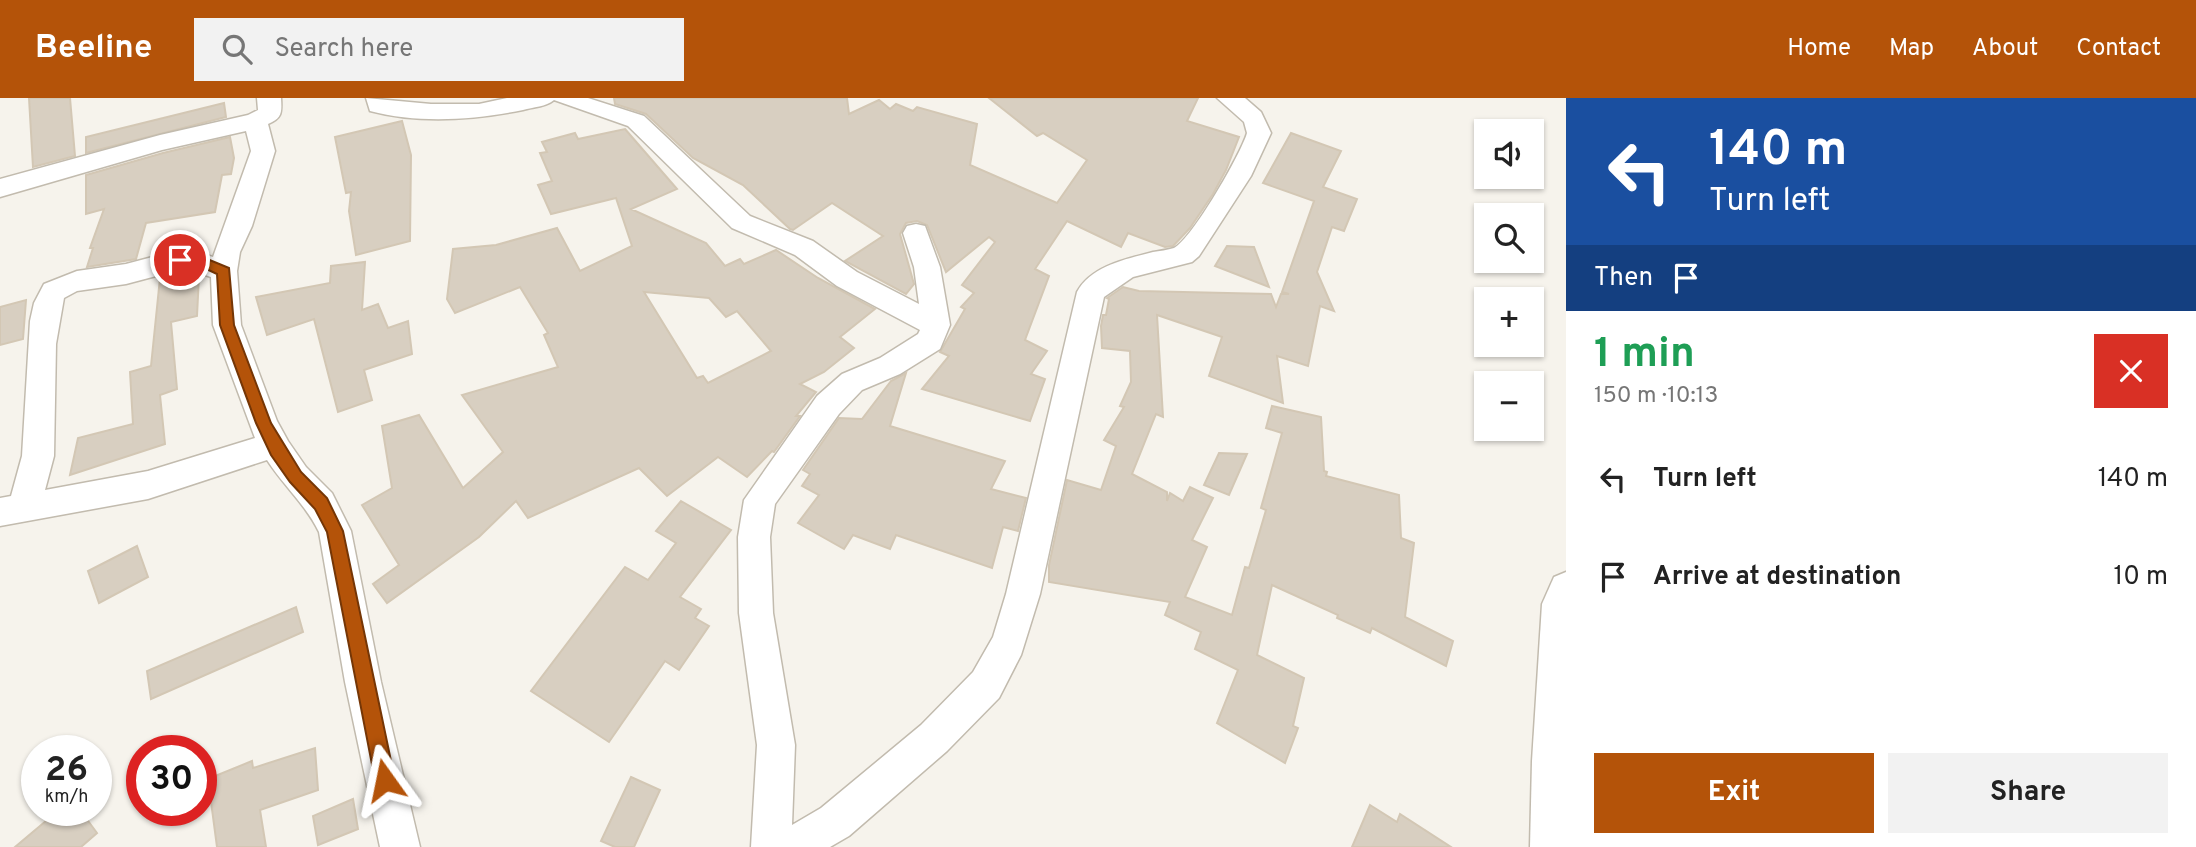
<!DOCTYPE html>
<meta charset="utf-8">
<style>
body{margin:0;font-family:Overpass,sans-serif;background:#f2f2f2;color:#222;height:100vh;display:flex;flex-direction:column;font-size:26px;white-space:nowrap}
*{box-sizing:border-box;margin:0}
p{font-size:23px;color:#767676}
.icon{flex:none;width:38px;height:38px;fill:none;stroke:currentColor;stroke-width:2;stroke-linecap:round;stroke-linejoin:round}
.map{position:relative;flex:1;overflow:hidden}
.sheet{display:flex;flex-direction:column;background:#fff;width:630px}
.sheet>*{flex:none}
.banner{background:#1a4fa0;color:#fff;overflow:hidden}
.tools{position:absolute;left:1474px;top:21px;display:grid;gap:14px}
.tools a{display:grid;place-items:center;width:70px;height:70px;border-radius:0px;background:#fff;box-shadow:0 2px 5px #0004;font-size:35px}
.speed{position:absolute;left:21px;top:637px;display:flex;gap:14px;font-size:35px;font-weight:700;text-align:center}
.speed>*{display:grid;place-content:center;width:91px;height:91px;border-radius:50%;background:#fff;box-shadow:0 2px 5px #0004;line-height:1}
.speed small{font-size:18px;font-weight:400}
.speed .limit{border:10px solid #d22;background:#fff;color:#111}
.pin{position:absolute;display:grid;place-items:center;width:60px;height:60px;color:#fff;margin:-30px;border:4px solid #fff;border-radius:50%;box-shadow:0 2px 7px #0007}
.me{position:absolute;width:77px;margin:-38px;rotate:348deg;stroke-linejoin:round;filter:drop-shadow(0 0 5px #0008)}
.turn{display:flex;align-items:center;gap:24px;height:147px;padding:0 28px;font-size:32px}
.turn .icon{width:91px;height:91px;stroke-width:2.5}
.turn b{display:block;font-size:49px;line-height:60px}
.then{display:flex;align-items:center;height:66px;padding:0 28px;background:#0003;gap:14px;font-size:26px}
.round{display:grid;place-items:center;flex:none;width:74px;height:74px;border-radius:0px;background:#f2f2f2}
.summary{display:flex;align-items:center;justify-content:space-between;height:119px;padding:0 28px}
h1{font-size:42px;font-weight:700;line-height:52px;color:#1e9e55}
.cta{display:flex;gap:14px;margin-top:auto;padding:14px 28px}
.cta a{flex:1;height:80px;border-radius:0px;background:#b45309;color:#fff;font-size:28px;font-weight:700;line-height:80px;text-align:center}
.cta a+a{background:#f2f2f2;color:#222}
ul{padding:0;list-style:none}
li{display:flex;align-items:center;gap:21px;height:98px;padding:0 28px}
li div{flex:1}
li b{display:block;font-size:26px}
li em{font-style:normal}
header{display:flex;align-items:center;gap:42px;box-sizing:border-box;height:98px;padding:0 35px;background:#b45309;color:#fff}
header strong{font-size:33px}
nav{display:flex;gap:38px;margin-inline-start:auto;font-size:24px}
.search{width:490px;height:63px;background:#f2f2f2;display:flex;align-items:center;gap:18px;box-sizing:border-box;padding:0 24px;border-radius:0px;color:#767676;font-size:26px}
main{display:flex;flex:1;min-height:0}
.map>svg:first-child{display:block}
.building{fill:#d8cfc1;stroke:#d3c7b4;stroke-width:2;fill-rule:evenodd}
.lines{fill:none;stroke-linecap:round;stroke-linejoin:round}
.minor-casing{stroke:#c2bbae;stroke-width:3}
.minor{fill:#fff;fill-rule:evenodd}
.route{fill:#b45309;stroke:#753606;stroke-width:2}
</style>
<header>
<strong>Beeline</strong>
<div class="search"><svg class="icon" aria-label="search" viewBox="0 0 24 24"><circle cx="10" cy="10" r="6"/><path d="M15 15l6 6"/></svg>Search here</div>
<nav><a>Home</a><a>Map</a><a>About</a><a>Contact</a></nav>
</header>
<main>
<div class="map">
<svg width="1566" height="749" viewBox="0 0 1566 749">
<rect width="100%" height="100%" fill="#f6f3ec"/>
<g class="building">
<path d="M29,0H70L75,58L33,69Z"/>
<path d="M614,0H847L849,16L879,2L890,11L896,6L913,13L917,9L977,26L970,67L1057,105L1087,62L1043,35L1037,38L989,0H1198L1187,23L1239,39L1226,72L1213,96L1190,130L1173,148L1165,149L1128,135L1121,149L1067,123L1035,171L1049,178L1025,242L1047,253L1031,276L1045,281L1030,323L922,291L949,258L940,254L965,211L961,209L974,195L962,187L995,144L989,139L946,174L927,127L917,123L906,125L900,136L914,186L906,196L845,163L883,138L832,105L793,132L790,131L743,87L693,60L646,16L615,6Z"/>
<path d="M224,5L226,19L86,55V39Z"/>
<path d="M402,23L411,57L410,143L356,157L349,113L351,94L346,95L335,39Z"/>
<path d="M625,31L677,91L631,111L706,145L725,168L740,161L744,166L776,152L818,180L875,211L840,239L854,250L824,274L800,286L816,294L796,318H800L774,354L772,353L747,379L718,359L667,398L639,370L528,420L516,403L479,439L387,505L373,486L399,467L362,407L392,390L382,328L419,317L463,390L503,354L462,297L558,269L544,237L548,235L520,189L455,215L447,201L453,151L496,147L557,130L580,173L632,148L616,100L551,116L538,87L552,83L540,55L547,54L542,44L575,35L578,41ZM644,194L709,200L726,219L737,213L771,253L708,285L703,278L697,280Z"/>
<path d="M1291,35L1341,53L1323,89L1357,101L1344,133L1332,129L1317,174L1334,213L1320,208L1308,268L1277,258L1283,305L1209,278L1222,239L1157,217L1163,319L1156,316L1132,376L1167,394V403L1170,395L1183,403L1190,389L1213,400L1192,442L1207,449L1185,499L1232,517L1245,469L1249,470L1266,412L1261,410L1282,335L1266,330L1272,308L1321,319L1324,373L1327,374L1326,378L1399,397L1401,440L1414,445L1405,519L1453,543L1446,568L1372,530L1370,535L1337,520L1338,517L1272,487L1257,557L1304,580L1293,628L1298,630L1285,665L1217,625L1238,572L1195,551L1201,534L1165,517L1170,504L1049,484V467L1067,382L1101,392L1116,348L1104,342L1124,309L1120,308L1131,284L1130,253L1102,250L1101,228L1103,217H1106L1109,201L1107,200L1123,189L1139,193L1271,196L1276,209L1281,196H1289L1282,194L1314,103L1263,85Z"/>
<path d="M230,39L234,60L231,76L222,77L215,114L146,125L136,161L87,169L93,150H90L104,111L86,116V77L163,55Z"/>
<path d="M1227,148L1254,149L1269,189L1215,168Z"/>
<path d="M365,164L362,212L378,206L388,230L408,223L412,256L364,272L372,302L338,314L314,221L267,237L256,199L330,185L331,168Z"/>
<path d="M175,176L199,178L197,218L171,224L177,291L160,297L165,346L70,377L78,340L133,326L130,274L151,268L160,180Z"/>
<path d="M26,202L23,241L0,247V209Z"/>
<path d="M906,275L890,328L1005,363L991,391L1026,400L1018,433L1003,429L992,470L896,437L890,451L853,437L844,451L798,425L819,397L802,388L810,376L803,372L839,320L862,321L891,283Z"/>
<path d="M1219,355L1247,356L1229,397L1204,387Z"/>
<path d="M681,403L731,432L680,499L701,511L695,520L709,528L679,572L665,563L609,644L531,593L625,469L648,482L676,445L656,433Z"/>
<path d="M137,448L148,479L99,505L88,473Z"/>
<path d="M296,509L303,534L151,601L147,573Z"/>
<path d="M315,650L318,692L260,712L266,749H217L208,681L252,663L253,670Z"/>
<path d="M631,679L660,692L634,749H615L601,743Z"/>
<path d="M353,701L358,731L318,747L313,718Z"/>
<path d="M1370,707L1397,724L1400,716L1451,749H1352Z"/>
<path d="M59,712H80L97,735L81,749H15Z"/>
</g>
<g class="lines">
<defs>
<g id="minor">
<path d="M257,0H281C282,15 282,20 268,26L275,53L252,128L240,154L237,173L241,227L277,323L288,343L306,369L332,395L351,433L381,584L420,749H380L345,584L319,434C306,407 283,387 267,362L148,401L0,428V400L11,398L22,358L30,223L34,205L44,186L77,173L126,166L175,153L196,154L213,159L251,53L246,33L162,52L0,99V81L160,37L248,17L258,12ZM175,173L196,174L211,179L213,227L255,340L148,373L45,392L54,358L56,246L64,200L77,193L126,186Z"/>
<path d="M366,0L431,6H479L507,0H588L644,18L750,118L813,143L857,174L919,206L914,169L903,135L907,128L916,126L925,128L940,169L950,227L940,251L900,276L862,292L839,316L775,406L770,439L773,515L795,647L792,727L821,710L921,627L973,574L993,539L1006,496L1077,194C1091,168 1126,161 1153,154C1159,153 1168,152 1174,150C1192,141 1241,56 1247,35L1244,24L1217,0H1245L1261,14L1271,35L1251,78L1199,158L1192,164L1133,179L1104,199L1040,496L1021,557L999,600L947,653L849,738L830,749H751L757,647L739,515L738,439L744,402L817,298L842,276L880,260L918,236L920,232L837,188L795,157L732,130L628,28L554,2C546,9 533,9 523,12C474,22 419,26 370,13Z"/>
<path d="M1566,474V749H1530L1532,663L1542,506L1554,479Z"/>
</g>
</defs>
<use href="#minor" class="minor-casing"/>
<use href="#minor" class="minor"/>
</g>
<path class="route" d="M180,157L200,158L229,170L234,227L271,325L301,374L327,400L343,433L395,682L392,689L385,692L378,689L375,682L327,434L315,411L290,384L271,357L256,325L220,227L217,176L198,167L176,166L174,162Z"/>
</svg>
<div class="tools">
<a><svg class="icon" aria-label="sound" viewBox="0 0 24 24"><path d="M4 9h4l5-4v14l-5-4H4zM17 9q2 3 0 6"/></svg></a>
<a><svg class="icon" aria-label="search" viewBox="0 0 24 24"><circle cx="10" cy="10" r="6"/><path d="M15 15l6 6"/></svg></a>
<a>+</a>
<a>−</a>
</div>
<div class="speed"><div>26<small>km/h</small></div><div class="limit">30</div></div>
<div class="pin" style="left:180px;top:162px;background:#d93025"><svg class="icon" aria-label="arrive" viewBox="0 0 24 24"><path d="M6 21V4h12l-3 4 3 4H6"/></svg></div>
<svg class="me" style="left:385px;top:682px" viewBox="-20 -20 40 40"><path d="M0-17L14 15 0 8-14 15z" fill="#b45309" stroke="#fff" stroke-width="4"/></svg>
</div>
<section class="sheet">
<div class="banner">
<div class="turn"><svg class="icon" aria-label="left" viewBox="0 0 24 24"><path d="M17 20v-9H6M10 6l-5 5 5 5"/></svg><div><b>140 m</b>Turn left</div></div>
<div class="then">Then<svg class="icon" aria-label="arrive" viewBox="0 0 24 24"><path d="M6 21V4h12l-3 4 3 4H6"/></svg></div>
</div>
<div class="summary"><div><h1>1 min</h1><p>150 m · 10:13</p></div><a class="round" style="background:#d93025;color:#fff"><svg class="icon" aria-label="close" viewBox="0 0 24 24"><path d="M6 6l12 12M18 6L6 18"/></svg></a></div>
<ul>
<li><svg class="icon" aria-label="left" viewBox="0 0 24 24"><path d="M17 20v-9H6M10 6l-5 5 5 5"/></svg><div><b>Turn left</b></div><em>140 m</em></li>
<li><svg class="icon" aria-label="arrive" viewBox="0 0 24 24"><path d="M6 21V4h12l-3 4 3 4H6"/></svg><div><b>Arrive at destination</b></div><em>10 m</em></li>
</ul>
<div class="cta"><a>Exit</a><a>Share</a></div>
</section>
</main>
